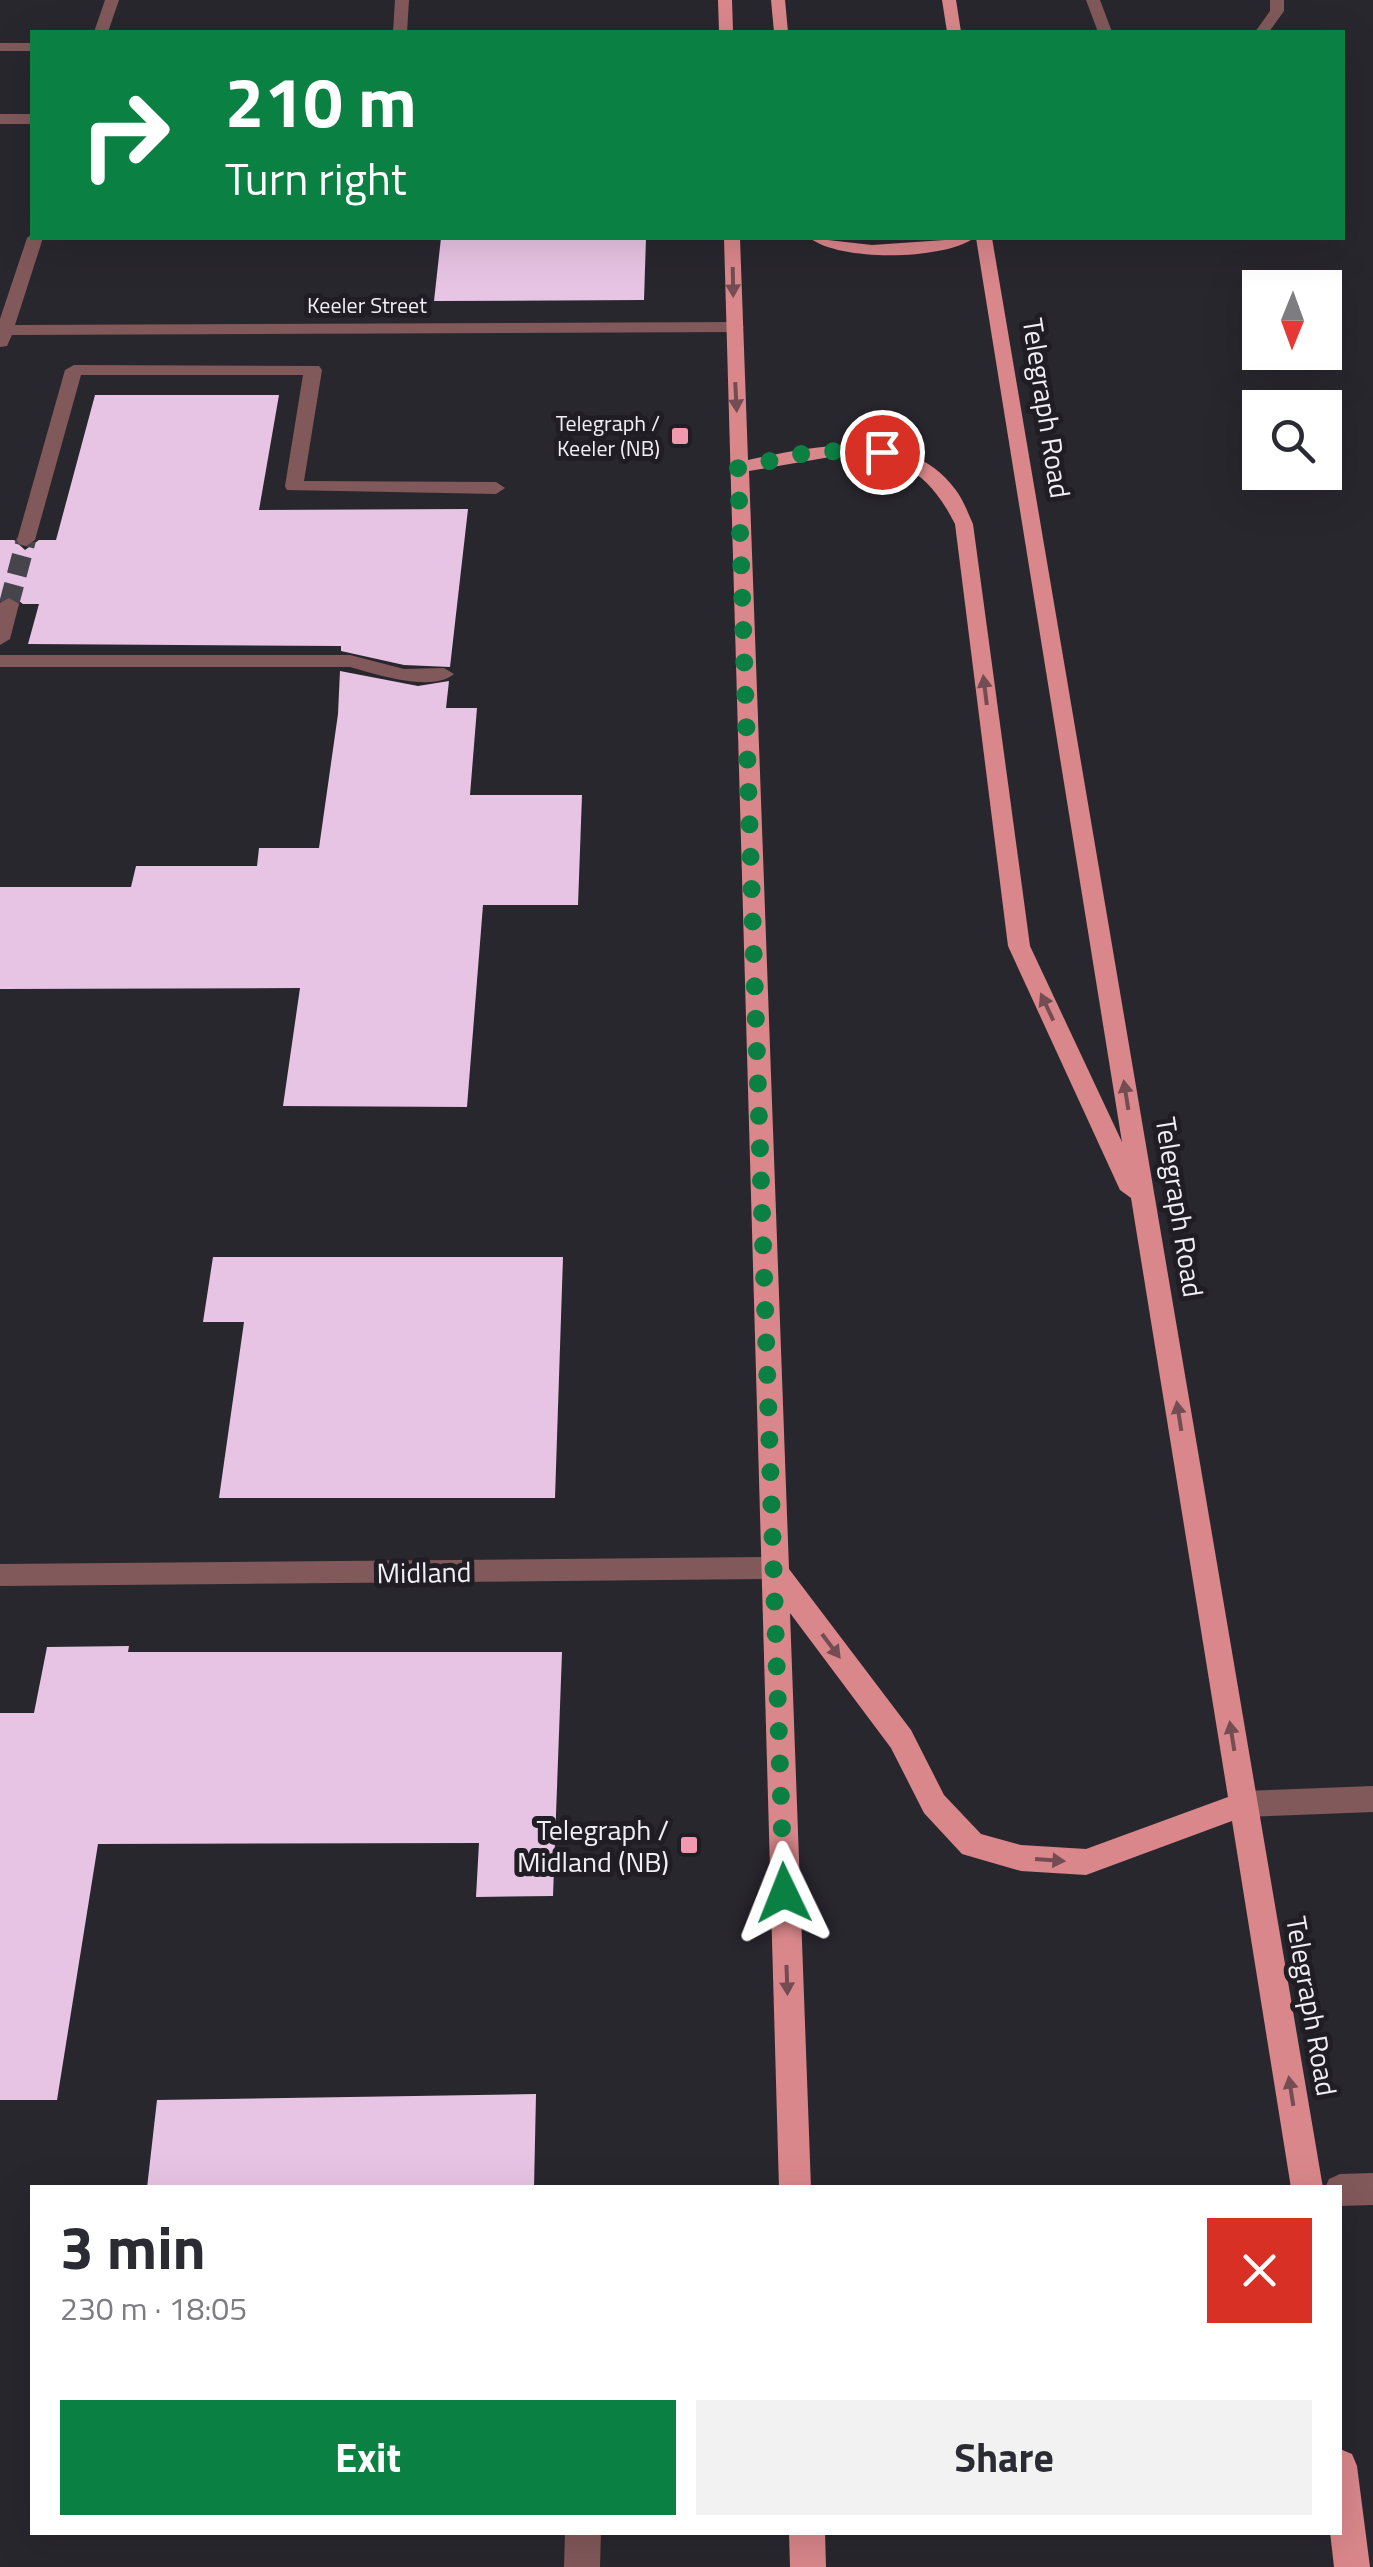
<!DOCTYPE html>
<meta charset="utf-8">
<style>
body{margin:0;font-family:"Titillium Web",sans-serif;background:#f2f2f3;color:#2b2b33;height:100vh;display:flex;flex-direction:column;font-size:38px;white-space:nowrap}
*{box-sizing:border-box;margin:0}
p{font-size:32px;color:#7c7c81}
.icon{flex:none;width:55px;height:55px;fill:none;stroke:currentColor;stroke-width:2;stroke-linecap:round;stroke-linejoin:round}
.map{position:relative;flex:1;overflow:hidden}
.side{position:absolute;left:30px;top:2185px;width:1312px;height:350px;display:flex;flex-direction:column;background:#fff;border-radius:0px;box-shadow:0 10px 40px #0002}
.side>*{flex:none}
.top-card{position:absolute;left:30px;top:30px;width:1315px;height:210px;border-radius:0px;box-shadow:0 10px 40px #0002;background:#0b8043;color:#fff;overflow:hidden}
.needle{width:65px;rotate:181deg}
.tools{position:absolute;left:1242px;top:270px;display:grid;gap:20px}
.tools a{display:grid;place-items:center;width:100px;height:100px;border-radius:0px;background:#fff;box-shadow:0 10px 40px #0002;font-size:50px}
.pin{position:absolute;display:grid;place-items:center;width:85px;height:85px;color:#fff;margin:-42px;border:5px solid #fff;border-radius:50%;box-shadow:0 2px 10px #0007}
.me{position:absolute;width:110px;margin:-55px;rotate:358deg;stroke-linejoin:round;filter:drop-shadow(0 0 8px #0008)}
.turn{display:flex;align-items:center;gap:35px;height:210px;padding:0 30px;font-size:45px}
.turn .icon{width:130px;height:130px;stroke-width:2.5}
.turn b{display:block;font-size:70px;line-height:85px}
.round{display:grid;place-items:center;flex:none;width:105px;height:105px;border-radius:0px;background:#f2f2f3}
.summary{display:flex;align-items:center;justify-content:space-between;height:170px;padding:0 30px}
h1{font-size:60px;font-weight:700;line-height:75px}
.action{display:flex;gap:20px;margin-top:auto;padding:20px 30px}
.action a{flex:1;height:115px;border-radius:0px;background:#0b8043;color:#fff;font-size:40px;font-weight:700;line-height:115px;text-align:center}
.action a+a{background:#f2f2f3;color:#2b2b33}
.map>svg:first-child{display:block}
.building{fill:#e8c4e4}
.lines{fill:none;stroke-linecap:round;stroke-linejoin:round}
.minor-tunnel{stroke:#47454c;stroke-width:20;stroke-dasharray:20 10;stroke-linecap:butt}
.minor{fill:#82595a;fill-rule:evenodd}
.major{fill:#da878b;fill-rule:evenodd}
.oneway{fill:#744d52}
.route{stroke:#0b8043;stroke-width:18;stroke-dasharray:0 32.4}
.poi-dot{fill:#f29aad;stroke:#201e24;stroke-width:4}
.labels{text-anchor:middle;dominant-baseline:central;stroke-width:10;stroke-linejoin:round;paint-order:stroke}
.far-street-label{font-size:22px;fill:#f0eff4;stroke:#201e24}
.far-poi-label{font-size:22px;fill:#f0eff4;stroke:#201e24;text-anchor:end}
.street-label{font-size:28px;fill:#f0eff4;stroke:#201e24}
.poi-label{font-size:28px;fill:#f0eff4;stroke:#201e24;text-anchor:end}
</style>
<div class="map">
<svg width="1373" height="2567" viewBox="0 0 1373 2567">
<rect width="100%" height="100%" fill="#29272e"/>
<g class="building">
<path d="M441,238H646L644,300L434,301Z"/>
<path d="M95,395H279L259,510L468,509L450,667L404,665L341,651V646L28,644L39,604H23L11,595L0,599V540H14L25,550L39,540H56Z"/>
<path d="M340,671L418,686L449,681L446,708H477L470,795H582L578,905H483L467,1107L283,1106L300,988L0,989V887H131L136,866H257L259,848H319L338,714Z"/>
<path d="M213,1257H563L555,1498H219L244,1322H203Z"/>
<path d="M129,1646L128,1652H562L553,1896L476,1897L479,1843L98,1844L57,2100H0V1713H34L47,1647Z"/>
<path d="M536,2094L534,2188H147L157,2100Z"/>
</g>
<g class="lines">
<path class="minor-tunnel" d="M9,604L26,540"/>
<g class="minor">
<path d="M105,0H119L108,32H94Z"/>
<path d="M395,0H409L407,32H393Z"/>
<path d="M1086,0H1100L1112,32H1098Z"/>
<path d="M1270,0H1284V11L1269,32H1255L1270,11Z"/>
<rect x="0" y="43" width="32" height="8"/>
<rect x="0" y="114" width="32" height="10"/>
<path d="M32,234V238H43L15,325L735,322L744,327L735,332L12,335L7,346L0,347V319L27,238Z"/>
<path d="M74,365L319,366L322,370L304,481L496,482L505,488L496,494L287,490L285,486L303,375H81L35,540L26,546L19,544L17,540L65,370Z"/>
<path d="M9,598L19,604L10,639L0,645V603Z"/>
<path d="M0,655H350L404,669L444,668L454,674C432,693 376,674 350,667H0Z"/>
<path d="M772,1557L782,1560L786,1568L782,1576L772,1579L0,1586V1564Z"/>
<path d="M1373,1786V1812L1243,1817L1233,1813L1228,1804L1233,1795L1243,1791Z"/>
<path d="M1373,2173V2205L1340,2206V2188H1325L1329,2179L1340,2174Z"/>
<path d="M565,2532H601L600,2567H564Z"/>
</g>
<g class="major">
<path d="M718,0H732L733,32H719Z"/>
<path d="M771,0H785L788,32H774Z"/>
<path d="M942,0H956L961,32H947Z"/>
<path d="M724,238H740L748,460C814,446 908,425 955,489C963,499 968,513 973,524L1030,946L1122,1142L976,238H992L1323,2188H1291L1232,1821L1086,1875L1021,1871L962,1854L924,1813L891,1748L790,1613L811,2188H779ZM836,456C898,457 926,467 955,524L1008,946L1120,1190L1131,1198L1228,1797L1086,1849L1021,1845L981,1834L944,1795L911,1730L789,1569L749,471Z"/>
<path d="M810,238L872,245L974,238C944,260 840,262 810,238Z"/>
<path d="M1340,2449L1352,2454L1357,2466L1370,2567H1334L1330,2532H1340Z"/>
<path d="M789,2532H825L826,2567H790Z"/>
</g>
</g>
<defs><path id="oneway-solid" d="M-6-.8H1V-3.2L6.5 0L1 3.2V.8H-6Z" transform="scale(2.5)"/></defs>
<g class="oneway">
<use href="#oneway-solid" transform="translate(733 282) rotate(89)"/>
<use href="#oneway-solid" transform="translate(736 397) rotate(87)"/>
<use href="#oneway-solid" transform="translate(985 690) rotate(-97)"/>
<use href="#oneway-solid" transform="translate(1047 1007) rotate(-115)"/>
<use href="#oneway-solid" transform="translate(1126 1095) rotate(-99)"/>
<use href="#oneway-solid" transform="translate(1179 1416) rotate(-99)"/>
<use href="#oneway-solid" transform="translate(831 1646) rotate(53)"/>
<use href="#oneway-solid" transform="translate(1232 1736) rotate(-99)"/>
<use href="#oneway-solid" transform="translate(1050 1860) rotate(4)"/>
<use href="#oneway-solid" transform="translate(787 1980) rotate(88)"/>
<use href="#oneway-solid" transform="translate(1291 2091) rotate(-99)"/>
</g>
<g class="lines">
<path class="route" d="M784,1893L738,468L815,451L882,452"/>
</g>
<g class="poi-dot">
<rect x="670" y="426" width="20" height="20" rx="5"/>
<rect x="679" y="1835" width="20" height="20" rx="5"/>
</g>
<g class="labels">
<g class="far-street-label">
<text x="367" y="305">Keeler Street</text>
</g>
<g class="far-poi-label">
<text x="660" y="423">Telegraph /<tspan x="660" dy="25">Keeler (NB)</tspan></text>
</g>
<g class="street-label">
<text transform="translate(1047 408) rotate(81)">Telegraph Road</text>
<text transform="translate(1180 1207) rotate(81)">Telegraph Road</text>
<text transform="translate(424 1572) rotate(-1)">Midland</text>
<text transform="translate(1312 2006) rotate(80)">Telegraph Road</text>
</g>
<g class="poi-label">
<text x="669" y="1829">Telegraph /<tspan x="669" dy="32">Midland (NB)</tspan></text>
</g>
</g>
</svg>
<div class="tools">
<a><svg class="needle" viewBox="-14 -14 28 28"><path d="M0-13l5 13h-10z" fill="#e53935"/><path d="M0 13l5-13h-10z" fill="#7c7c81"/></svg></a>
<a><svg class="icon" aria-label="search" viewBox="0 0 24 24"><circle cx="10" cy="10" r="6"/><path d="M15 15l6 6"/></svg></a>
</div>
<div class="pin" style="left:882px;top:452px;background:#d93025"><svg class="icon" aria-label="arrive" viewBox="0 0 24 24"><path d="M6 21V4h12l-3 4 3 4H6"/></svg></div>
<svg class="me" style="left:784px;top:1893px" viewBox="-20 -20 40 40"><path d="M0-17L14 15 0 8-14 15z" fill="#0b8043" stroke="#fff" stroke-width="4"/></svg>
<div class="top-card">
<div class="turn"><svg class="icon" aria-label="right" viewBox="0 0 24 24"><path d="M7 20v-9h11M14 6l5 5-5 5"/></svg><div><b>210 m</b>Turn right</div></div>
</div>
<section class="side">
<div class="summary"><div><h1>3 min</h1><p>230 m · 18:05</p></div><a class="round" style="background:#d93025;color:#fff"><svg class="icon" aria-label="close" viewBox="0 0 24 24"><path d="M6 6l12 12M18 6L6 18"/></svg></a></div>
<div class="action"><a>Exit</a><a>Share</a></div>
</section>
</div>
